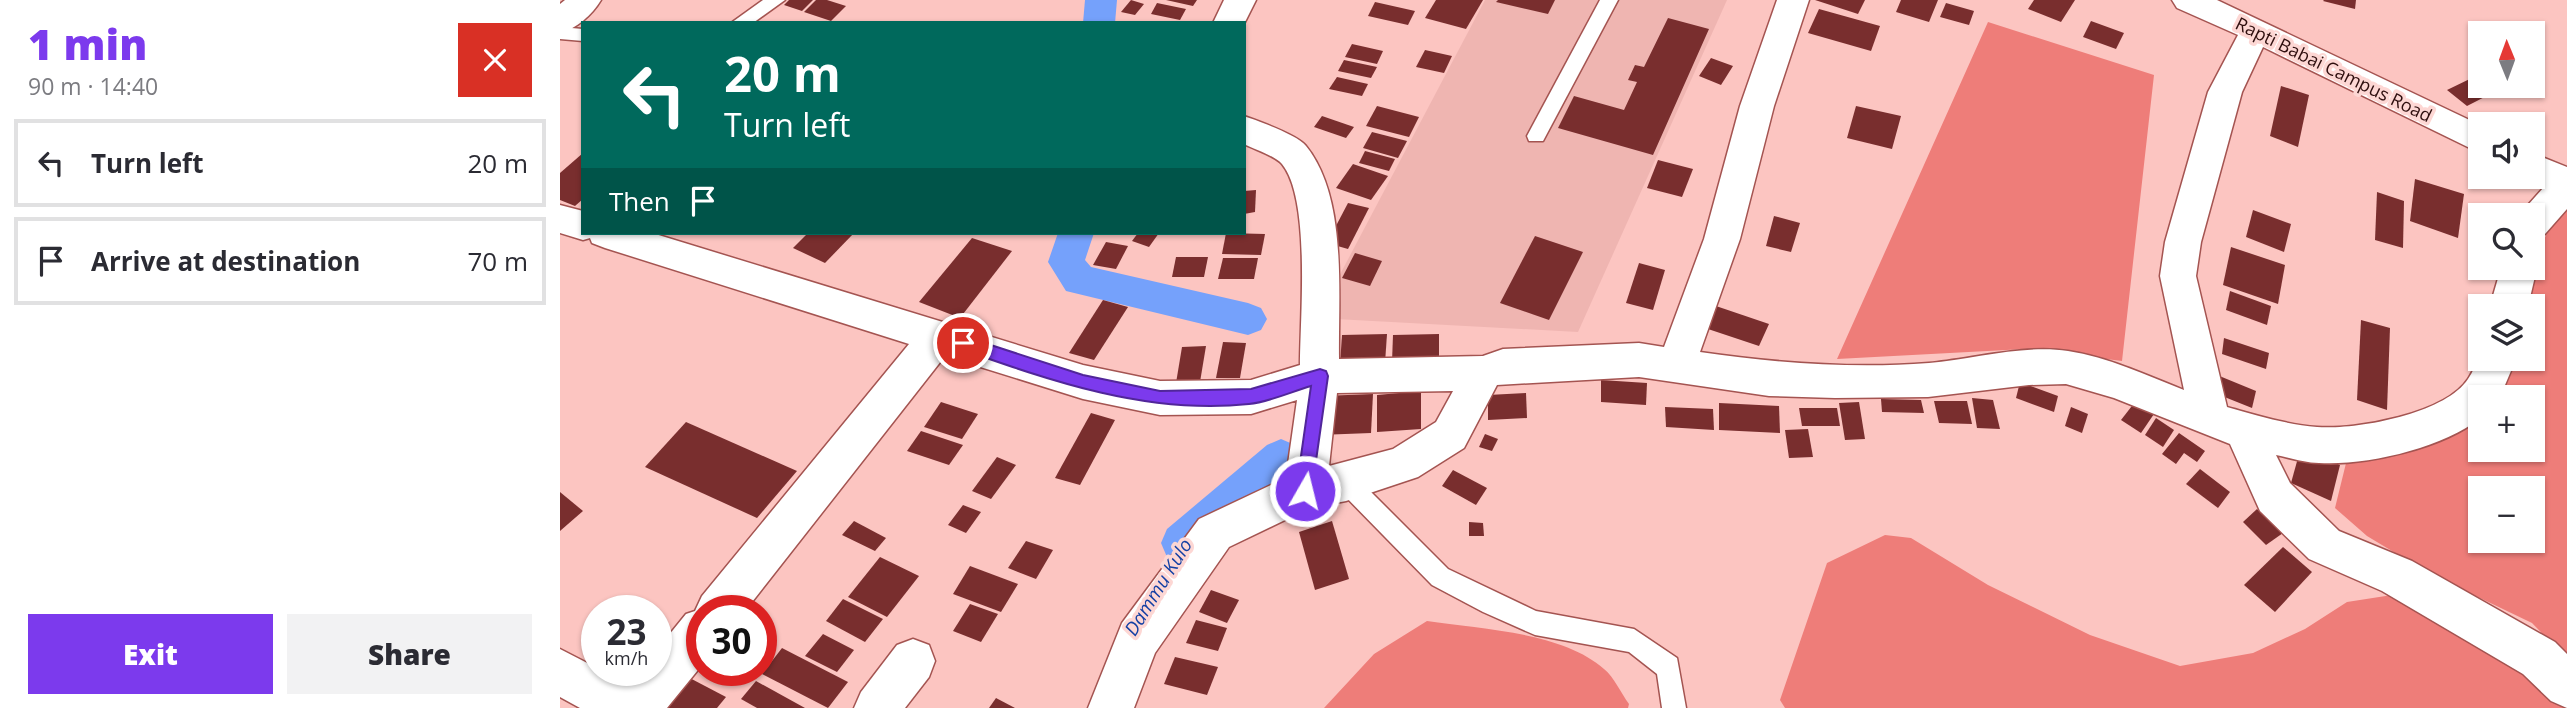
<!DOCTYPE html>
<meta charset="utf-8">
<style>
body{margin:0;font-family:"Open Sans",sans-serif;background:#f2f2f3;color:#2b2b33;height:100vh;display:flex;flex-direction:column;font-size:26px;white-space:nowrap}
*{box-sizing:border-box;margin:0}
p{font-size:23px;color:#7c7c81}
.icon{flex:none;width:38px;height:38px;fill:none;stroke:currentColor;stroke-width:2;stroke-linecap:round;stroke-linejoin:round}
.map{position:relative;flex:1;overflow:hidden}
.details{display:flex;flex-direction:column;background:#fff;width:560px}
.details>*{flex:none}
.banner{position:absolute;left:21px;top:21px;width:665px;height:214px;border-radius:0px;box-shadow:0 2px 5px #0004;background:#00695c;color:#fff;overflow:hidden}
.needle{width:46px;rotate:359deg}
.buttons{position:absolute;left:1908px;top:21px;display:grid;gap:14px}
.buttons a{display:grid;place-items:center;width:77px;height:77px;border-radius:0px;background:#fff;box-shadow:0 2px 5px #0004;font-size:35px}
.speed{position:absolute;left:21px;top:595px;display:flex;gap:14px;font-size:35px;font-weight:700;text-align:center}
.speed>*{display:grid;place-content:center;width:91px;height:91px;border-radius:50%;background:#fff;box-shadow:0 2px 5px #0004;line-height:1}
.speed small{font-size:18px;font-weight:400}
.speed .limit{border:10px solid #d22;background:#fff;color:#111}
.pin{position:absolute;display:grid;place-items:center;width:60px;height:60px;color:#fff;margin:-30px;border:4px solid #fff;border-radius:50%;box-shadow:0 2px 7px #0007}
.me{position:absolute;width:77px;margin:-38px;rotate:8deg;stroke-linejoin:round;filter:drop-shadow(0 0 5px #0008)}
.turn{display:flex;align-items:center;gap:24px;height:147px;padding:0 28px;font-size:32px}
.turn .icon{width:91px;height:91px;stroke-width:2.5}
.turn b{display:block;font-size:49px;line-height:60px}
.then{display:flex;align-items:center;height:66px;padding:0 28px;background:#0003;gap:14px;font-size:26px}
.round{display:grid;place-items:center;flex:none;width:74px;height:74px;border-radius:0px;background:#f2f2f3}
.overview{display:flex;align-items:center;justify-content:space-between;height:119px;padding:0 28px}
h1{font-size:42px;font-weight:800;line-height:52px;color:#7c3aed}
.primary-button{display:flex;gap:14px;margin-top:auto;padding:14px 28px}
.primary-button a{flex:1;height:80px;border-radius:0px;background:#7c3aed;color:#fff;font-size:28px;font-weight:800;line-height:80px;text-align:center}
.primary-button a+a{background:#f2f2f3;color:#2b2b33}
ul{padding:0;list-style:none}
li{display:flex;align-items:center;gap:21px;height:88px;margin:0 14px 10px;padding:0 14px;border:4px solid #e1e1e2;border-radius:0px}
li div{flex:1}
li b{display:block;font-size:26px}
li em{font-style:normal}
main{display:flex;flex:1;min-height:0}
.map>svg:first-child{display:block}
.built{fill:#efb5b1}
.forest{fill:#ee7d79;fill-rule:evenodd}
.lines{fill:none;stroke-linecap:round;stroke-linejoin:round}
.canal{fill:#75a1fb;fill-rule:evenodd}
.building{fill:#792e2e}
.service-casing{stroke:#a45451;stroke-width:3}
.minor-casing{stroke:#a45451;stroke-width:3}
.service{fill:#fff;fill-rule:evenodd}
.minor{fill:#fff;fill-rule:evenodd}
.route{fill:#7c3aed;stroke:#51269a;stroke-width:2}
.labels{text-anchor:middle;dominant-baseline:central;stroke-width:7;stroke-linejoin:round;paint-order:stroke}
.street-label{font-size:18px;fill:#2e0e0e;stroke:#fdd7d4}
.water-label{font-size:19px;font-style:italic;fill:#1440a4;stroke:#fdd7d4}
</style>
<main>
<section class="details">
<div class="overview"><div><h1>1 min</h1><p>90 m · 14:40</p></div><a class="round" style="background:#d93025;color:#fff"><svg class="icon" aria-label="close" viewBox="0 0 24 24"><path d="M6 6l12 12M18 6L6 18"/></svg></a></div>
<ul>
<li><svg class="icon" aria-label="left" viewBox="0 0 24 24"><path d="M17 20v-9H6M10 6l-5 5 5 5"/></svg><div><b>Turn left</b></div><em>20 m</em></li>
<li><svg class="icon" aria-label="arrive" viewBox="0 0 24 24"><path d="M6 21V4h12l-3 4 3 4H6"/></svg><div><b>Arrive at destination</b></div><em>70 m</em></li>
</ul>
<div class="primary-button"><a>Exit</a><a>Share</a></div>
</section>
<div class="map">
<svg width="2007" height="708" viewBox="0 0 2007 708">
<rect width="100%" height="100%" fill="#fcc5c1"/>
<path class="built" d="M925,0H1167L1018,332L757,318Z"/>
<g class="forest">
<path d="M1428,22L1594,75L1562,361L1465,349L1277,359Z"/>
<path d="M2007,206V659L1972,623L1872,575L1807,536L1775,508L1788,455L1920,407V450H1972V397H1929L1950,359H1972V306H1968L1974,262L1987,233ZM1920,488H1972V541H1920Z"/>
<path d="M1325,535L1351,538L1428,585L1530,635L1620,666L1693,653L1745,629L1787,602L1832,595L1961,662L2007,708H1225L1220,700L1267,563Z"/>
<path d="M867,621C920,629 1003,632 1044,669C1054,677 1061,693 1069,704L1068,708H764L814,654Z"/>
</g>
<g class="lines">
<g class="canal">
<path d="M525,0H557L555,23H523Z"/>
<path d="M498,233H534L525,260L531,267L688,303L701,308L707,319L701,330L688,335L506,291L488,262Z"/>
<path d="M721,439L735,445L741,458L735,471L637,557L622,563L607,557L601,543L607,529L707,445Z"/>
</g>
</g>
<g class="building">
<path d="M229,0H253L242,11L224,5Z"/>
<path d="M256,0H267L286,6L271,21L244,12Z"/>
<path d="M571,0L584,4L575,15L561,12Z"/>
<path d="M606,0H637L633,6Z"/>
<path d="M876,0H923L906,29L865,18Z"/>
<path d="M938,0H995L988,14L936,2Z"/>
<path d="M1255,0H1305L1298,14Z"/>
<path d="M1341,0H1378L1369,22L1336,12Z"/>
<path d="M1474,0H1515L1501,22L1468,9Z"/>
<path d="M1764,0H1796L1795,9L1763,1Z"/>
<path d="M815,2L855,11L848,25L808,16Z"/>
<path d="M597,3L626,9L620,20L591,14Z"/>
<path d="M1386,3L1414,11L1409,25L1380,17Z"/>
<path d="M1259,9L1320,26L1311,51L1248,33Z"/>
<path d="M1108,18L1149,29L1093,155L998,128L1014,96L1064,110L1077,82L1068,80L1075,65L1084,67Z"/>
<path d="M1531,21L1564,33L1556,49L1523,37Z"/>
<path d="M792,44L823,51L817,64L785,57Z"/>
<path d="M865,50L892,56L884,73L856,67Z"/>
<path d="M1151,58L1173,66L1161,85L1139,76Z"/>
<path d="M784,60L817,67L811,78L778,71Z"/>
<path d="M1920,74V86H1946L1907,106L1887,90Z"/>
<path d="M777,77L808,84L802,96L769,89Z"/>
<path d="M1721,86L1749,95L1738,147L1710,136Z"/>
<path d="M817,106L859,117L849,137L806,126Z"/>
<path d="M1296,106L1341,116L1332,149L1287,138Z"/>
<path d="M762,116L794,127L786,138L754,127Z"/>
<path d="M812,132L847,141L838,158L803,148Z"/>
<path d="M805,151L835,159L829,171L799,163Z"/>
<path d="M23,153V199L15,206L0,200V173Z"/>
<path d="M1098,160L1133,169L1122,197L1087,188Z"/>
<path d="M793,164L828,176L811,200L776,188Z"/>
<path d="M1855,179L1904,194L1898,238L1850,221Z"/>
<path d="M696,190L695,212L684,214V191Z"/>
<path d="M1817,192L1844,201L1843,248L1815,240Z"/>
<path d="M788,203L809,208L788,249L767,243Z"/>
<path d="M1693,210L1731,224L1724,252L1686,237Z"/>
<path d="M1214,216L1240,223L1231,252L1206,246Z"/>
<path d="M248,233H294L265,263L233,248Z"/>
<path d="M578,233H599L589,247L572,241Z"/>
<path d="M666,233L705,234L701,255L662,254Z"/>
<path d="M975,236L1023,252L989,320L940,303Z"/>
<path d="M412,238L452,251L400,318L359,302Z"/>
<path d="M546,242L568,246L556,269L533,265Z"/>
<path d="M1671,247L1725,265L1718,304L1663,285Z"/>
<path d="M795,253L822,261L810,286L782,278Z"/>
<path d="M616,257H648L644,277H612Z"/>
<path d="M663,258H698L694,279H658Z"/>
<path d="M1079,263L1105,270L1093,310L1066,303Z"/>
<path d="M1670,291L1711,306L1707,325L1666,310Z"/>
<path d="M543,300L568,307L534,360L509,353Z"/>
<path d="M1153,305L1209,324L1199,346L1142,327Z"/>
<path d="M1801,320L1830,328L1827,410L1797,400Z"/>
<path d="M827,334L825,363L780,364L782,335Z"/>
<path d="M879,334V361L832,362L833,335Z"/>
<path d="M1664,338L1709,353L1706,369L1662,354Z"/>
<path d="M663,342L686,343L680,378H656Z"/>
<path d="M646,346L640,382L616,383L622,347Z"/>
<path d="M1657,375L1696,391L1692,408L1652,392Z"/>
<path d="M1041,380L1087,383L1086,405L1041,402Z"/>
<path d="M1460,382L1498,396L1494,412L1456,398Z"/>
<path d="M861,391V429L817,432V395Z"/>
<path d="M966,393L967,418L928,420V395Z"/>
<path d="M813,394L811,433L759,435L762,396Z"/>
<path d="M1412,398L1433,400L1440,429L1417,428Z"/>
<path d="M1321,399L1361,400L1364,413L1322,412Z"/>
<path d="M1374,401H1407L1412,424L1379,423Z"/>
<path d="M381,402L418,414L402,439L364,427Z"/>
<path d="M1299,402L1305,439L1285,440L1279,403Z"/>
<path d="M1575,402L1594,414L1581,433L1561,420Z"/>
<path d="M1159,403L1219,406L1220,433L1159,430Z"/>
<path d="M1105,407L1153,409L1154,430L1106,427Z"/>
<path d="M1511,407L1528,414L1522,433L1505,426Z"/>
<path d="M1239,408H1277L1280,426H1242Z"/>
<path d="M531,413L555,420L520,485L495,478Z"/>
<path d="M1596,418L1614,430L1603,447L1585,435Z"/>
<path d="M126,422L237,471L197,518L85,467Z"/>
<path d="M1248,429L1253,457L1229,458L1225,430Z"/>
<path d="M361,431L403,445L389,465L347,451Z"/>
<path d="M1619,433L1645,451L1637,462L1624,453L1616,464L1602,454Z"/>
<path d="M925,434L938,439L932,451L919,447Z"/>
<path d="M1741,447L1780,465L1771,501L1731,483Z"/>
<path d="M437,457L456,465L431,499L412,491Z"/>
<path d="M1640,469L1670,492L1658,508L1626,484Z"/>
<path d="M893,470L927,488L916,505L882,486Z"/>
<path d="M0,492L23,511L0,531Z"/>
<path d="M403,505L421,512L406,533L388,525Z"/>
<path d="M1697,509L1723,533L1706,545L1683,522Z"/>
<path d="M294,521L326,538L315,551L282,535Z"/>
<path d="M772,521L789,579L755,590L739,532Z"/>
<path d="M909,522L923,523L924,536H909Z"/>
<path d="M466,541L493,550L476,579L448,568Z"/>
<path d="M1723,547L1752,572L1715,612L1684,585Z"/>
<path d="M320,557L359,576L327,617L288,597Z"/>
<path d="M410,566L458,584L441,612L393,594Z"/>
<path d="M651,590L679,600L667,623L639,612Z"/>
<path d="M283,599L323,619L305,642L266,621Z"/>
<path d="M410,604L438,614L421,642L393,631Z"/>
<path d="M636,620L667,628L658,651L626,643Z"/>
<path d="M263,634L294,650L277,672L245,656Z"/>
<path d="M222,648L288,682L268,708L202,674Z"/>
<path d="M615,657L658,667L647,695L604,684Z"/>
<path d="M124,675L166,697L157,708H97Z"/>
<path d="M196,681L245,708H197L181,699Z"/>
<path d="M436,698L455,708H429Z"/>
</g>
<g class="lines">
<defs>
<g id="service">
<path d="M203,0H225L193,23H171Z"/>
<path d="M1040,0H1058L983,141H969L967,136Z"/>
<path d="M0,27L23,29V41L0,39Z"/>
<path d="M786,472L794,475L888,569L976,611L1074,629L1117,658L1126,708H1102L1097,674L1069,652L975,635L923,612L872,585L778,489L775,482L778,475Z"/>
</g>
<g id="minor">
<path d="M5,0H41C32,15 16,29 0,33V4Z"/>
<path d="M664,0H696L684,24L653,23Z"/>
<path d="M1217,0H1249L1214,106L1180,239L1140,352C1216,363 1293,369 1369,363C1412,359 1466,344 1508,351C1548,357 1586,375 1624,390L1600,276L1605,242L1648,92L1678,35L1617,8L1612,0H1657L1920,125V153L1703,47L1682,92L1641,242L1636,276L1667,407C1696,415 1728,425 1757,427C1796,430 1885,414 1908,379C1913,372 1916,363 1920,355V359H1956L1940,397H1920V418C1884,448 1805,466 1759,463C1745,463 1730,458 1716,455L1730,483L1779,531L1852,561L1995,642L2007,654V708L1991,701L1963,674L1822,591L1749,559L1700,511L1670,444L1554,398L1506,384L1469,385L1368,397L1275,398L1209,396L1079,377L937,385L904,448L858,477L786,501L750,508L669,547L595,653L574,708H528L562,623L639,519L726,478L737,400L691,414L600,415L523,399L385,356L185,611H142V665L107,708H20L0,697V649L68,684L80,670H96V651L126,614L135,611L142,596L349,344L45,248L32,243L30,238L23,240L0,233V205L23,211V233H92L523,365L600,381L691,380L740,365C740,318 751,199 722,164C714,155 695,150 684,144V116C698,121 738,135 746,146C788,198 778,295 779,359L923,356L943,349L1079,343L1104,347L1144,239L1180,106ZM893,391L876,422L833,449L769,466L777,393Z"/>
<path d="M1972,153L2007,167V209L1985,234L1972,238V215H1959L1984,187L1962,177H1972Z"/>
<path d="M1972,258L1977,268L1968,306H1930L1941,268H1972Z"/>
<path d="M353,639L369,645L375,661L369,677L345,708H294L301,692L337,645Z"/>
</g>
</defs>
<use href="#service" class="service-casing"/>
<use href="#minor" class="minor-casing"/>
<use href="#service" class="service"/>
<use href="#minor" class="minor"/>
</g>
<path class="route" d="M403,336L523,375L600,391L691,389L760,369L766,371L768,376L751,496L745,498L739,496L736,491L751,386C731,392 709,402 689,404C588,415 491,381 398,348L395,343L398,338Z"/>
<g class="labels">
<g class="street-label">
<text transform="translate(1774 69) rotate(26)">Rapti Babai Campus Road</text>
</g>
<g class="water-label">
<text transform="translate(598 587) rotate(-58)">Dammu Kulo</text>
</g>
</g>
</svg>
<div class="buttons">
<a><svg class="needle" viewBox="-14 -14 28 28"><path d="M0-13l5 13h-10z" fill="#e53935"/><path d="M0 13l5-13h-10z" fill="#7c7c81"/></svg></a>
<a><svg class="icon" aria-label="sound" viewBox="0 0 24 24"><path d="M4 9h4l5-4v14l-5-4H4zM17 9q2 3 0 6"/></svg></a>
<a><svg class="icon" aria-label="search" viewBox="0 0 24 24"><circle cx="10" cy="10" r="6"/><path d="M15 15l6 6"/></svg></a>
<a><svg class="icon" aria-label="layers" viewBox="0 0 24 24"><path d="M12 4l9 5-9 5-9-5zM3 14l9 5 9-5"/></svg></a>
<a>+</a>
<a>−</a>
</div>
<div class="speed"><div>23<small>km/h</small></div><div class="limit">30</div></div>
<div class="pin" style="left:403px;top:343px;background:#d93025"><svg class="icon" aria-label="arrive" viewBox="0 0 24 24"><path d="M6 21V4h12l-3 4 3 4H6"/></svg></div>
<svg class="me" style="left:745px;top:491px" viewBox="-20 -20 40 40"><circle r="17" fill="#7c3aed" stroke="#fff" stroke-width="3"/><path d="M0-11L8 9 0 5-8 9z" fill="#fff"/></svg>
<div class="banner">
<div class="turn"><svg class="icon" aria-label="left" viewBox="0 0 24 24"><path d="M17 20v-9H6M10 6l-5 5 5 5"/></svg><div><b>20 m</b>Turn left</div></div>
<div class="then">Then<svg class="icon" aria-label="arrive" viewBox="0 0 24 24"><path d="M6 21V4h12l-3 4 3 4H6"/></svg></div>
</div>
</div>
</main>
